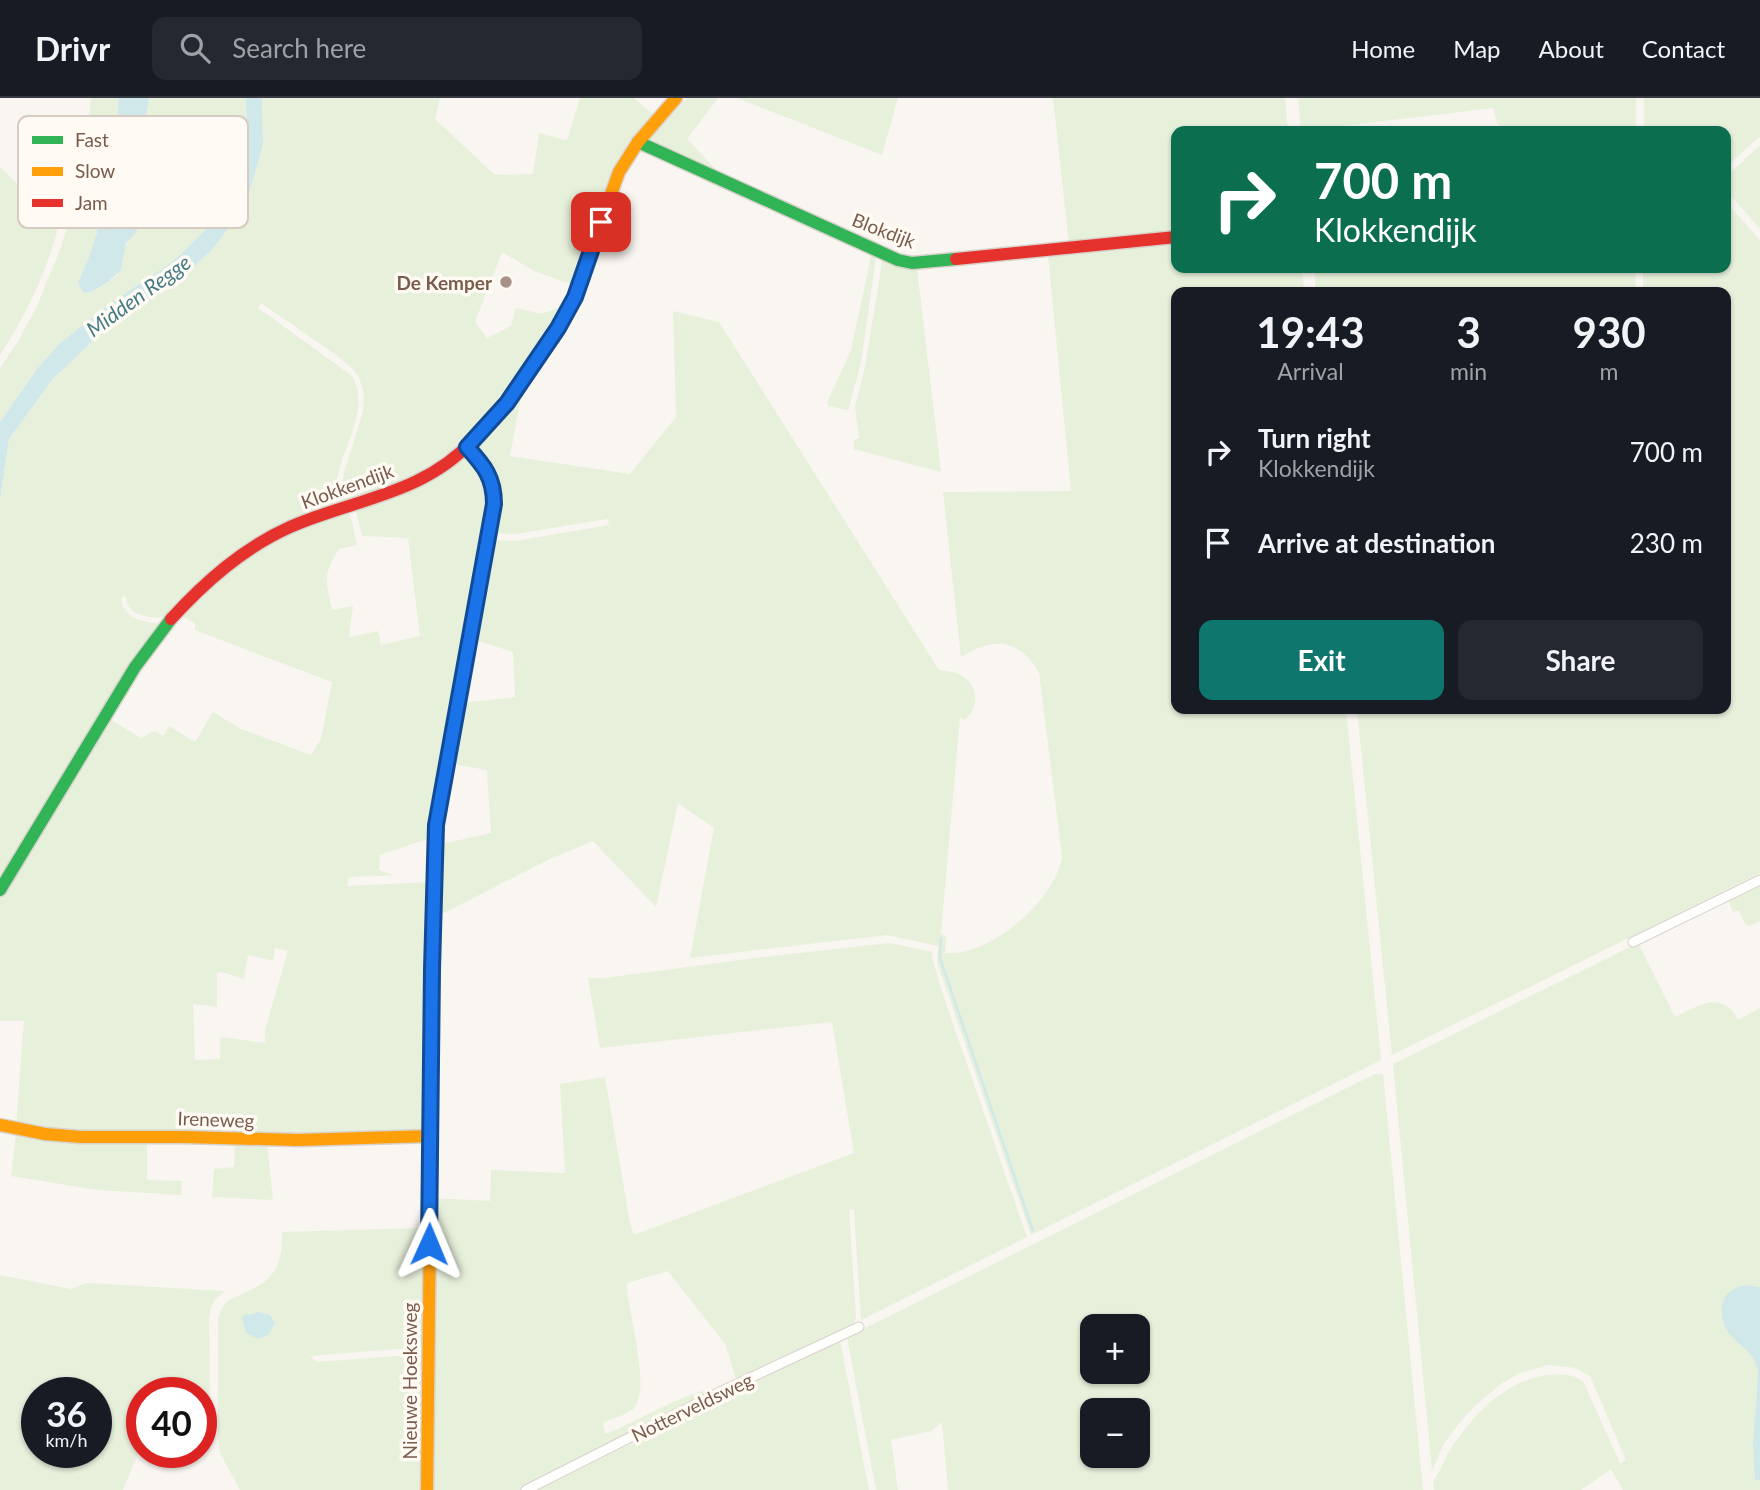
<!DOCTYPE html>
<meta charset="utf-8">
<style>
body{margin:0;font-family:Lato,sans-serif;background:#242831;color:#f1f3f6;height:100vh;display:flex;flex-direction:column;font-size:26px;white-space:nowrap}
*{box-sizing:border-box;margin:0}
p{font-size:23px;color:#9ea1a6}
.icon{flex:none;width:38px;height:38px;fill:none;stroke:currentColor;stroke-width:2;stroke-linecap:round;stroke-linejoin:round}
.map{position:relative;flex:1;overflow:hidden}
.side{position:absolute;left:1171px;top:189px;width:560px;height:427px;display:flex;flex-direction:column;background:#171b24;border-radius:14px;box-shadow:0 2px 5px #0004}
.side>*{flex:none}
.top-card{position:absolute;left:1171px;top:28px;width:560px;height:147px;border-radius:14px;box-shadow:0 2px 5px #0004;background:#0b6e4f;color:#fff;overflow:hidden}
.tools{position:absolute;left:1080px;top:1216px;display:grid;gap:14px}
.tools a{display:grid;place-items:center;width:70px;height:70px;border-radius:14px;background:#171b24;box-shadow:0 2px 5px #0004;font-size:35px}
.speed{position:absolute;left:21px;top:1279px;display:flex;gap:14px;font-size:35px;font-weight:700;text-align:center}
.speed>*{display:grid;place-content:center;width:91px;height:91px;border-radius:50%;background:#171b24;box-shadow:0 2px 5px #0004;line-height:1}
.speed small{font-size:18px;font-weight:400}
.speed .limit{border:10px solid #d22;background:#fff;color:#111}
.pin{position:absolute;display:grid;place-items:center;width:60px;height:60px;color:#fff;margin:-30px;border-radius:14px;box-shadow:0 4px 10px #0006}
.me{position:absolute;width:77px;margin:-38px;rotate:1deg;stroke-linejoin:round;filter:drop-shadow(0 0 5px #0008)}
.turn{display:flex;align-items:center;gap:24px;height:147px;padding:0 28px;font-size:32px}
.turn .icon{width:91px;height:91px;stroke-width:2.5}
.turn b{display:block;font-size:49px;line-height:60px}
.eta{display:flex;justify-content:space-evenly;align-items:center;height:119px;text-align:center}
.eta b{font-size:42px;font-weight:700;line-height:49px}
.cta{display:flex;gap:14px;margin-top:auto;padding:14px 28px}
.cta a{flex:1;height:80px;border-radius:14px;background:#0f766e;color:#fff;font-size:28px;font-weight:700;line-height:80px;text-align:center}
.cta a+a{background:#242831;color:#f1f3f6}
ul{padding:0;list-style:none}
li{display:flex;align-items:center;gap:21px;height:91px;padding:0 28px}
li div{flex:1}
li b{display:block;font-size:26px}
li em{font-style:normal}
header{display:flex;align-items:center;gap:42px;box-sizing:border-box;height:98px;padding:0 35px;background:#171b24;border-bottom:2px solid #363941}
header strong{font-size:33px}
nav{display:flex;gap:38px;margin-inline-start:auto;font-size:24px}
.search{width:490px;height:63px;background:#242831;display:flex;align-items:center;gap:18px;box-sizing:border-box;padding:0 24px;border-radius:14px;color:#9ea1a6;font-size:26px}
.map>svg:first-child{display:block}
.green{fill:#e7f0db;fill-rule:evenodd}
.water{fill:#d0e8ea}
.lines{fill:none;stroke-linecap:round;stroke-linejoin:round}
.stream{stroke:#d0e8ea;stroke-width:2.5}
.street-casing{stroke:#d7d1cb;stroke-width:11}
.fast-casing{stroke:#d9d2cb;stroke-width:15}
.slow-casing{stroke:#d9d2cb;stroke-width:15}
.jam-casing{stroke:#d9d2cb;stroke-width:15}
.street{stroke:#fefefd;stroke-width:9}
.fast{stroke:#30b455;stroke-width:12}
.slow{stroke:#ff9f0a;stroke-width:12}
.jam{stroke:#e5322d;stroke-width:12}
.route-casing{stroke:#114b97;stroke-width:18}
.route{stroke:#1a73e8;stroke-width:12}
.poi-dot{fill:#a69286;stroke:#fffaf3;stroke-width:2.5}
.labels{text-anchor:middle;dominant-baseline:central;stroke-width:7;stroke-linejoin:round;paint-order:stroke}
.street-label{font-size:19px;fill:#7a5c4d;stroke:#fffaf3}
.poi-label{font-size:19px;font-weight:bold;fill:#7a5c4d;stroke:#fffaf3;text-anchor:end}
.water-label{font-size:21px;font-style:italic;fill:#437c86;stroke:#fffaf3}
.key{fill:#fffaf3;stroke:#d7cbc1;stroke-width:2}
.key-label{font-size:19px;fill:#7a5c4d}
</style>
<header>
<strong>Drivr</strong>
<div class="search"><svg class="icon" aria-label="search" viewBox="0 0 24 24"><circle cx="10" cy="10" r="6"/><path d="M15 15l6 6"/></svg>Search here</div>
<nav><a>Home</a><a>Map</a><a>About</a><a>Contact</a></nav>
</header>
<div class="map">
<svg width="1760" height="1392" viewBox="0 0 1760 1392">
<rect width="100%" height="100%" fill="#f9f5f0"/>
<g class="green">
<path d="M91,0H119L115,48L146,13L149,0H246L247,37L242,64L216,121L179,158L165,169L108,207L58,247L37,271L0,324V270L19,242L37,208L62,147L72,112L84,61ZM113,69L133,138C121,149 126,156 121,170C117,182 95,194 83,195L78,184C96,148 104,108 113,69Z"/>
<path d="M262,0H440L435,21L495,77L533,76L539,35L567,42L580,0H634L656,19L633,46L576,188L534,173L502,154L475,224L487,240L511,228L516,210L541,216L567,207L499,310L453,355L428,372L397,387L340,406L344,374L363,314L364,296L359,279L353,271L332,254L261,205L258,210L351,277C370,304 348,341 340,369C336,382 335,395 333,408L275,430L251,444L167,518C156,521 135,519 129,509C127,506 126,500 125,497L121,501C125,522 142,523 160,526L140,550L0,779V402L9,341L52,282L97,239L193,169L211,153L235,122L251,89L263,47Z"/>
<path d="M687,0H718L687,41L723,79L646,44Z"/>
<path d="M737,0H898L882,57Z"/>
<path d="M1053,0H1285L1288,33H1176V135L1069,146Z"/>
<path d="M1298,0H1636V33H1506L1497,25L1493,10L1301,33Z"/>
<path d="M1644,0H1760V38L1726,69V33H1644Z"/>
<path d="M1760,47V131L1726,92V79Z"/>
<path d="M0,69L59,127C47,173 26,217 0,257Z"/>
<path d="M1726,104L1760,142V775L1392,957L1357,611H1726V194H1643V170H1726Z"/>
<path d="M1176,143V170H1302L1304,194H1176V611H1346L1381,962L1031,1137L940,873L937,863L938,848L887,837L690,860L714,730L678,705L656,809L593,743L550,761L438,818L442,746L491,735L487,672L452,666L463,605L515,599L513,554L475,542L494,442L516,443L609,427L608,421L515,436L495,435C501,393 504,383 475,349L494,330L522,293L510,358L630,376L676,319L673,213L719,224L939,572C947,573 956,574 962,578C979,589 980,610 964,622L960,619L941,835L946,839L945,855C989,859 1055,803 1062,759L1039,574C1018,540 993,539 961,559L943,394L1071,393L1048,157Z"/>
<path d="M872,154L875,156L876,160L861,265L848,312L828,308L827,305L851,252Z"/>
<path d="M883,159L909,170L917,171L941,374L854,351V342L859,340L855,309L865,269Z"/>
<path d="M1314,170H1635L1636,194H1316Z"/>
<path d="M467,355L492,392L433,739L380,757L379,772L394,777C379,779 363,777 348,780L347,788L430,784L425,1033L346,1036L94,1037L16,1028L24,923H0V801L6,788L108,620L141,640L154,633L163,638L169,628L195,644L213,614L239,630L311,657L321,641L332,584L195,532V525L181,518L237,466L269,443L349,412L357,447L339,451C322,478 326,482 332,512L353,508L349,539L378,533L381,547L420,538L408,440L362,438L355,410ZM275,850L288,853L265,932V945L221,939L220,941V961L195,962L193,906L217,909V876L221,874L244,881L248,857L273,863Z"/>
<path d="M1760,786V823L1750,828L1745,826L1739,812L1733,814L1728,802Z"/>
<path d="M890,845L932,854L933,863L942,894L1027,1139L861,1222L854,1112L849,1111L856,1220L854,1226L737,1284L725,1246L668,1173L627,1185C626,1210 654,1295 632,1312C624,1318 612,1320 603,1325L605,1336C638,1324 686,1292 720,1290L520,1392H431L434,1100L490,1103L491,1072L565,1075L560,986L605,979L630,1125L634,1137L854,1055L832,924L600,950L588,880H604L756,860Z"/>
<path d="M1638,845L1675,919C1698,908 1723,891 1738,922L1760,910V1189L1747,1187L1722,1208C1721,1238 1749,1243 1757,1268C1760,1278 1757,1285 1756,1295C1755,1324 1756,1354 1756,1383L1760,1382V1392H1623L1611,1371L1581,1392H1434L1433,1383C1441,1373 1444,1361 1451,1350C1473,1318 1501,1287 1541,1278C1554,1275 1572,1275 1583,1283L1620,1365L1626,1362L1590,1278L1575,1270L1549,1267L1519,1275L1501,1286L1476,1307L1461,1323L1445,1344L1432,1372L1393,966Z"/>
<path d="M1375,976H1383L1423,1392H948L942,1324L931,1333L891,1342L898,1392H876L847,1239ZM1092,1228H1138V1274H1092ZM1092,1312H1138V1358H1092Z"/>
<path d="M16,1036L147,1044V1082L182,1083L181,1097L98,1092L11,1078Z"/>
<path d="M235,1045H267L273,1102L212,1099L214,1071L234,1069Z"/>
<path d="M423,1130L422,1249L310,1258L317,1264L422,1256L421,1392H240L220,1355L218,1338V1222C220,1214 222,1208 229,1202C266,1186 283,1179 282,1134Z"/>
<path d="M0,1177L71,1191L87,1185L226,1193C213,1202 212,1204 209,1220L210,1324L201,1323V1295H142V1345L123,1392H0ZM37,1295H96V1354H37Z"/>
<path d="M840,1242L869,1392H538Z"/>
</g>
<g class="water">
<path d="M119,0H149L141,46C131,50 124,53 115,48Z"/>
<path d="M246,0H262L263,47L251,89L235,122L211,153L193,169L97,239L52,282L9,341L0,402V324L37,271L58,247L108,207L165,169L179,158L216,121L233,88L242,64L247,37Z"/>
<path d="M119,64H128L151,80L148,116L133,138L126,145L121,172L107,185L91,194L83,195L78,184C96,148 104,108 113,69Z"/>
<path d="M1747,1187L1760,1189V1382L1755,1383L1753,1347L1758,1273C1753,1252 1740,1249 1728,1234C1720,1222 1718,1202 1731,1193C1736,1189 1742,1188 1747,1187Z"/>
<path d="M258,1214L270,1217L275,1225L268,1237L258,1241L246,1235L242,1220L246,1216L251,1217Z"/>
</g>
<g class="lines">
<path class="stream" d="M941,840L940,860L942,866L1033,1133"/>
<defs>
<g id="street">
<path d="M1633,844L1760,782"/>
<path d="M526,1392L722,1293L859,1229"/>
</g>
<g id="fast">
<path d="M638,44L898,162L912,165L956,161"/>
<path d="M0,792L135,569L171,521"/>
</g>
<g id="slow">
<path d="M473,342L507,305L558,230L574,199L619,74L638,44L676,0"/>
<path d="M467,349C483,367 493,382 494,406L467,553"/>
<path d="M0,1027L45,1036L81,1039H184L298,1042L431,1038"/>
<path d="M427,1392L433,849"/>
</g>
<g id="jam">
<path d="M956,161L1176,139"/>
<path d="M171,521C205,484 243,450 290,429C353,401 423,397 473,342"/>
<path d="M433,849L436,727L467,553"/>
</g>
</defs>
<use href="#street" class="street-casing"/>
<use href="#fast" class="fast-casing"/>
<use href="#slow" class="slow-casing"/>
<use href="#jam" class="jam-casing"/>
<use href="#street" class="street"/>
<use href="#fast" class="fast"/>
<use href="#slow" class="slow"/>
<use href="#jam" class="jam"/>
</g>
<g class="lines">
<defs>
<path id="route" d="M429,1146L432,871L436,727L494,406C494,379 484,368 467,349L507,305L558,230L575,199L601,124"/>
</defs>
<use href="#route" class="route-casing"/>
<use href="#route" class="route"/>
</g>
<circle class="poi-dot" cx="506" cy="184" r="7"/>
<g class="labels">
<g class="street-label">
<text transform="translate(884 132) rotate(21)">Blokdijk</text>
<text transform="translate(347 388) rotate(-20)">Klokkendijk</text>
<text transform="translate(216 1021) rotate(2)">Ireneweg</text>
<text transform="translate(409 1283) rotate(-90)">Nieuwe Hoeksweg</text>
<text transform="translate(692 1309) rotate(-26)">Notterveldsweg</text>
</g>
<g class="poi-label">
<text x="492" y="184">De Kemper</text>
</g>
<g class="water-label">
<text transform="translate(138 197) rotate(-36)">Midden Regge</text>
</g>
</g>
<rect x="18" y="18" width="230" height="112" rx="10" class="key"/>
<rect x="32" y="38" width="31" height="8" fill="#30b455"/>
<rect x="32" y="69" width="31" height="9" fill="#ff9f0a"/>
<rect x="32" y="101" width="31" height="8" fill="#e5322d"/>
<g class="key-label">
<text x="75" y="49">Fast</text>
<text x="75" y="80">Slow</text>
<text x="75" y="112">Jam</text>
</g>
</svg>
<div class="tools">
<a>+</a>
<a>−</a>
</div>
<div class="speed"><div>36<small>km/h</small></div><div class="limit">40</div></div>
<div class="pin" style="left:601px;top:124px;background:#d93025"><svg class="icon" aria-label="arrive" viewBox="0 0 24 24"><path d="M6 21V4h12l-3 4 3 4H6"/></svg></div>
<svg class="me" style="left:429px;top:1146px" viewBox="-20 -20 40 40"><path d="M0-17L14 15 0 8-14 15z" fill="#1a73e8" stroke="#fff" stroke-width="4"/></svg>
<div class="top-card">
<div class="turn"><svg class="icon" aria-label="right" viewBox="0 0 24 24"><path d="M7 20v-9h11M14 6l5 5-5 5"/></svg><div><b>700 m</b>Klokkendijk</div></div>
</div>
<section class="side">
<div class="eta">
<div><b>19:43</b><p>Arrival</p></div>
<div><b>3</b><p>min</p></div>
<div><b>930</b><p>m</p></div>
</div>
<ul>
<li><svg class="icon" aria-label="right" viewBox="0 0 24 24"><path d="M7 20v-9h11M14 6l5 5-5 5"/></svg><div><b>Turn right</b><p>Klokkendijk</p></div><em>700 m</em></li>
<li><svg class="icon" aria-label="arrive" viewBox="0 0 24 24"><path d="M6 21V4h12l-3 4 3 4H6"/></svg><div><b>Arrive at destination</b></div><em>230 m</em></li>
</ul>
<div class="cta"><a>Exit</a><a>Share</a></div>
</section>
</div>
